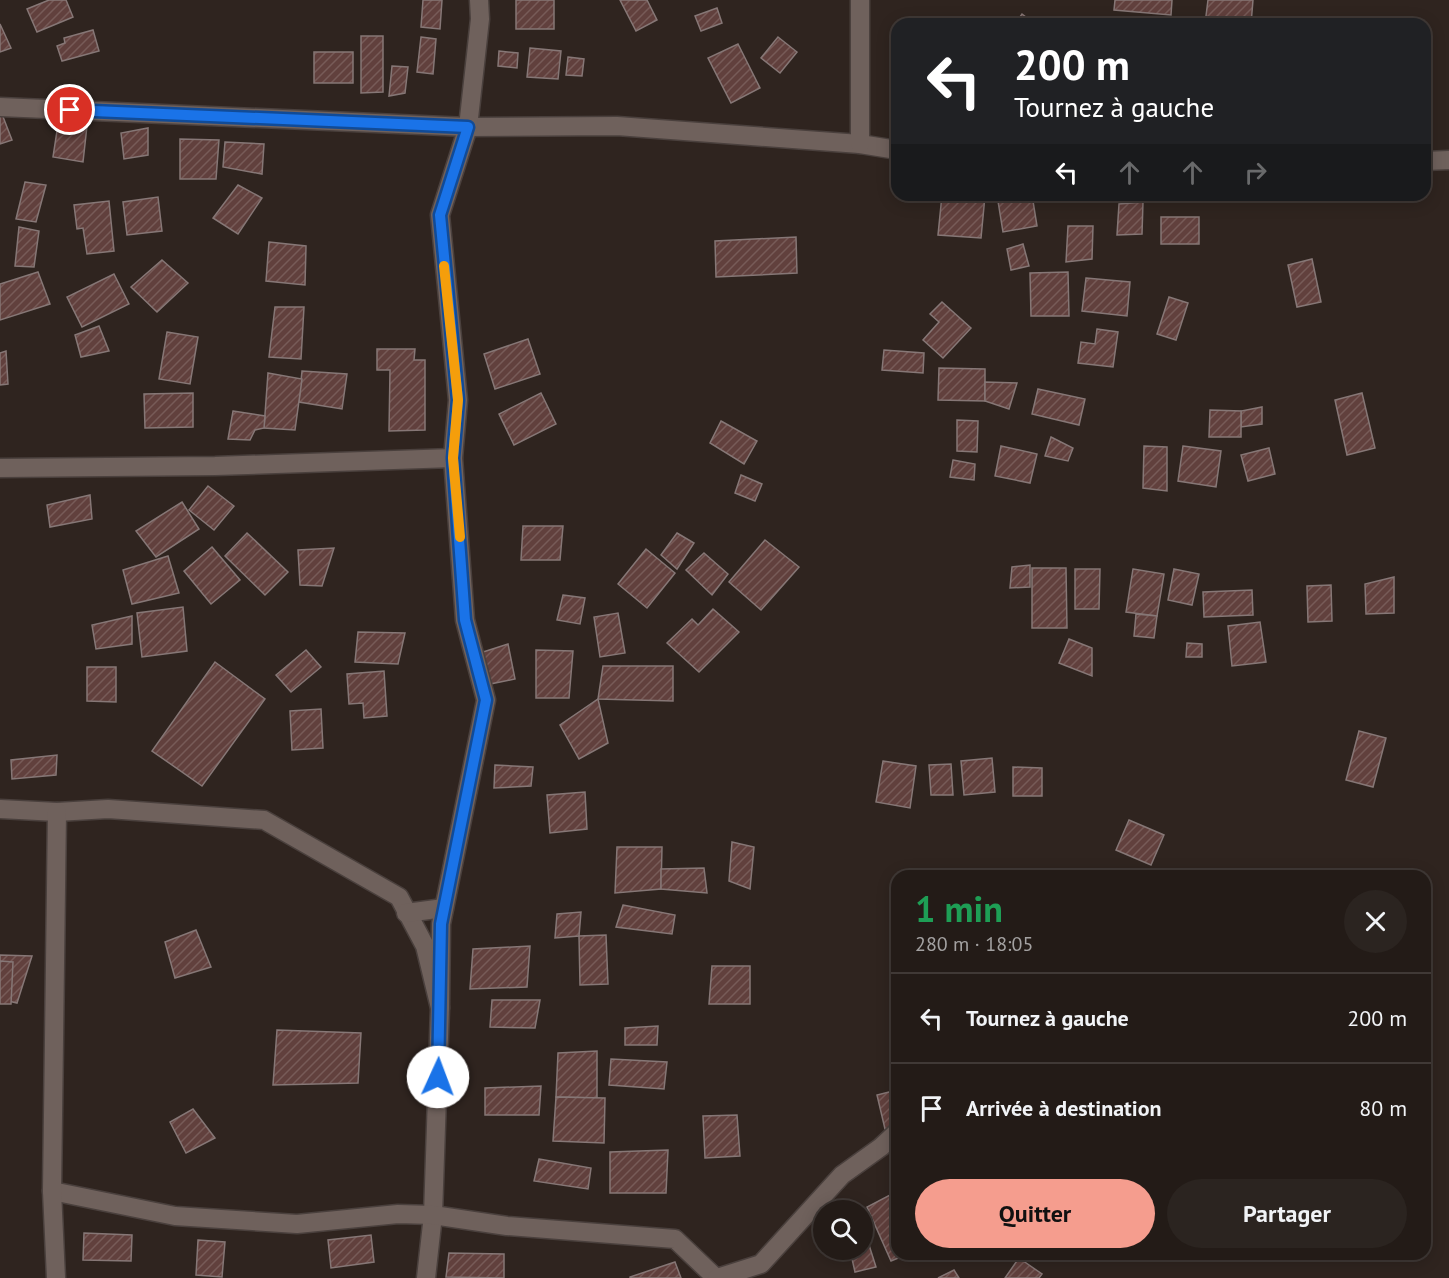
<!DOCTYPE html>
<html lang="fr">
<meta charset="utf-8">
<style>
body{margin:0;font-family:"PT Sans",sans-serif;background:#2b2420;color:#f1f3f6;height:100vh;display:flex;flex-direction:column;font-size:22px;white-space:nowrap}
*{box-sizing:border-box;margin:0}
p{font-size:20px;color:#a3a1a1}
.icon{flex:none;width:33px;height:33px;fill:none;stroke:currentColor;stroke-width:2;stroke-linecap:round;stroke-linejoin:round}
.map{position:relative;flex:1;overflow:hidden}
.side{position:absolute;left:891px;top:870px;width:540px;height:390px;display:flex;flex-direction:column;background:#231b17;border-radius:18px;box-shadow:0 3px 15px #0003,0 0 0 2px #403936}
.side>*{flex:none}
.guide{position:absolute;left:891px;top:18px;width:540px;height:183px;border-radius:18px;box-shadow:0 3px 15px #0003,0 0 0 2px #403936;background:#202124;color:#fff;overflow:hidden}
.tools{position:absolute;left:813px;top:1200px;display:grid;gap:12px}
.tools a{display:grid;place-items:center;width:60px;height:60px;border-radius:50%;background:#231b17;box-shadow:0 3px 15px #0003,0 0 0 2px #403936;font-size:30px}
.pin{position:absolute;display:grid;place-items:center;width:51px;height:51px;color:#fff;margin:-26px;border:3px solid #fff;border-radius:50%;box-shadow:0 2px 6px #0007}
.me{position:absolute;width:66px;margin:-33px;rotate:2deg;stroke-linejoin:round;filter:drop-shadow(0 0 4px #0008)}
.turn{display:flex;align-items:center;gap:21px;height:126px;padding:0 24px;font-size:27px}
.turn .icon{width:78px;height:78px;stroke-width:2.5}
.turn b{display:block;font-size:42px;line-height:51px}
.lanes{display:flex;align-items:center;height:57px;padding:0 24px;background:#0003;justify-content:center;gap:30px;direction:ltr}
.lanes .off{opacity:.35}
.round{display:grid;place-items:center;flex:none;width:63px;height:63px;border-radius:32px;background:#2b2420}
.overview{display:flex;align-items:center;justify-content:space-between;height:102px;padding:0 24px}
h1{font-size:36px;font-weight:700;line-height:45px;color:#1e9e55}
.action{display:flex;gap:12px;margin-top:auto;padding:12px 24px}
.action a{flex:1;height:69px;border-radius:36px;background:#f59d8e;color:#111;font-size:24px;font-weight:700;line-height:69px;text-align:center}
.action a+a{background:#2b2420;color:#f1f3f6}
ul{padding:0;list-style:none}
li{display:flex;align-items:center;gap:18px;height:90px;padding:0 24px;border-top:2px solid #403936}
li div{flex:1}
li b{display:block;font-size:22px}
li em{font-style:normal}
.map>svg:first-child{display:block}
.building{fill:url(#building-hatch);stroke:#867776;stroke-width:1.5}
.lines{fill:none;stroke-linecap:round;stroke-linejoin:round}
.minor-casing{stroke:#4a403d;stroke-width:21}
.minor{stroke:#6f615c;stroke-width:18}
.route-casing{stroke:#114b97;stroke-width:15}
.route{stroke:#1a73e8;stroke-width:10}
.slow{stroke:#f59e0b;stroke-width:10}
</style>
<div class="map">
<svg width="1449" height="1278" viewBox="0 0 1449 1278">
<defs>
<pattern id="building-hatch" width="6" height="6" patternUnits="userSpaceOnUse" patternTransform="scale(1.5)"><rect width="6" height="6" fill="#61403d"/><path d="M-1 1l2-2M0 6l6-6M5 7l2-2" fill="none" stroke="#775b58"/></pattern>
</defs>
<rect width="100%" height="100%" fill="#2f241f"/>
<g class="building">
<path d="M49,0H66L73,17L37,32L27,9Z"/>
<path d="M423,0H442L440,29L421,27Z"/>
<rect x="516" y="0" width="38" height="29"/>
<path d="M620,0H647L657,20L636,31Z"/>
<path d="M1115,0H1172L1171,15L1114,10Z"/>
<path d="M1208,0H1253L1251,24H1205Z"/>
<path d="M717,8L722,23L701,31L695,16Z"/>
<path d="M1022,14L1035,24H1015Z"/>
<path d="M0,24L11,48L0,52Z"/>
<path d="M93,30L99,51L62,61L57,46L65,43L64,38Z"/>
<path d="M361,36H383V92L361,93Z"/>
<path d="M421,37L436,39L433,74L417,72Z"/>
<path d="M778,37L797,52L780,73L761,58Z"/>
<path d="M738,44L760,88L731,103L708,58Z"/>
<path d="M530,48L561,51L558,79L527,77Z"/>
<path d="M499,51L518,53L517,68L498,66Z"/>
<rect x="314" y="52" width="39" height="31"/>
<path d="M568,57L584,59L582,76L566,75Z"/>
<path d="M392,66L408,67L405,93L389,96Z"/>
<path d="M0,109L12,140L0,144Z"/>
<path d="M87,126L83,162L53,157L57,131Z"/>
<path d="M148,128V155L124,159L121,133Z"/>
<path d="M180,139L219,140L216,179H180Z"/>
<path d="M225,142L264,144L262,174L223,167Z"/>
<path d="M25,182L46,185L36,222L16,219Z"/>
<path d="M238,185L262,198L238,234L213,218Z"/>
<path d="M942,195L985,196L981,238L938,235Z"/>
<path d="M997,195H1032L1037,226L1003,232Z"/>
<path d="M158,197L162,231L127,235L123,202Z"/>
<path d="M109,201L114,251L87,254L83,228L77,229L74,205Z"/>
<path d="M1143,202L1142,234L1117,235L1119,204Z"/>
<rect x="1161" y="217" width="38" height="27"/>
<path d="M1068,226H1093L1092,259L1066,262Z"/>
<path d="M19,227L39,231L34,267L15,266Z"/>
<path d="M796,237L797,273L716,277L715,241Z"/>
<path d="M269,242L306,246L305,285L266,281Z"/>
<path d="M1023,244L1029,266L1011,270L1007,249Z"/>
<path d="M1312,259L1321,302L1297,307L1288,265Z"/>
<path d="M162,260L188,283L157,312L131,287Z"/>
<path d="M38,272L50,304L0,320V284Z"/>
<path d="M1068,272L1069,316H1031L1030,273Z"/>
<path d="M114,274L129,304L82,327L67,297Z"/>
<path d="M1086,278L1130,282L1127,316L1082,311Z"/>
<path d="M1169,297L1188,303L1176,340L1157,334Z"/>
<path d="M942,302L971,328L943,358L923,340L939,322L930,314Z"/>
<path d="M275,307H304L301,359L269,357Z"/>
<path d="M99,326L109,351L81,357L75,335Z"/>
<path d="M1097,329L1118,332L1113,367L1078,363L1081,342L1095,344Z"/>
<path d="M167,332L198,337L190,384L159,379Z"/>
<path d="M528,339L540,374L495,389L484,354Z"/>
<path d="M377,349H415L414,360H425V430L389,431L390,370H377Z"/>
<path d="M884,350L924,353L923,373L882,370Z"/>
<path d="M6,351L8,384L0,385V353Z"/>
<path d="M939,368L985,369V401L938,400Z"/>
<path d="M302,371L347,374L342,409L299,402Z"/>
<path d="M268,373L302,379L295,430L264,428Z"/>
<path d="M985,382L1017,383L1009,409L985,401Z"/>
<path d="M1038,389L1085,399L1079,425L1032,414Z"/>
<path d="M193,393V427L145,428L144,394Z"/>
<path d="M541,393L556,424L514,445L499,414Z"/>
<path d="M1362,393L1375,448L1347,455L1335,400Z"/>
<path d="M1262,407V424L1241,427V411Z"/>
<path d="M1210,410L1241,411V437H1209Z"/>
<path d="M233,411L265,416L264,428L255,430L250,440L228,439Z"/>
<path d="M957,420L978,421L977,452L957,451Z"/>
<path d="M721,421L757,441L744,464L710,443Z"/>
<path d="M1051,437L1073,448L1068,461L1045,456Z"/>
<path d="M1001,446L1037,454L1030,483L995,476Z"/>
<path d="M1144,446L1167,447V491L1143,488Z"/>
<path d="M1183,446L1221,451L1216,487L1178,481Z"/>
<path d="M1269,448L1275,474L1248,481L1241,455Z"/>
<path d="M953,460L975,464L974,480L950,477Z"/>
<path d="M741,475L762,484L755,501L735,493Z"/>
<path d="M208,486L234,506L214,530L189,510Z"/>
<path d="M90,495L92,519L50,527L47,505Z"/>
<path d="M182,502L199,529L156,557L136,531Z"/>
<path d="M523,526H563L560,560H521Z"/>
<path d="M247,533L288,572L265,595L225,556Z"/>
<path d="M677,533L694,543L677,569L661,555Z"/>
<path d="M765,540L799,567L761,610L729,582Z"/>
<path d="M212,547L240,580L211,604L184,571Z"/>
<path d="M334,548L322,586L300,585L298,550Z"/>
<path d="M646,549L675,573L647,608L618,584Z"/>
<path d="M704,553L728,574L712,595L686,570Z"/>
<path d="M168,556L179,593L132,604L123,570Z"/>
<path d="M1030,565V587L1010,588L1012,567Z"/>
<path d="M1032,568H1066L1067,628H1032Z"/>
<path d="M1075,569H1100L1099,609H1075Z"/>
<path d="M1133,569L1164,574L1157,616L1126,612Z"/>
<path d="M1174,569L1199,574L1192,605L1168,600Z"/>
<path d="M1394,577V613L1366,614L1365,584Z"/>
<path d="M1331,585L1332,621L1308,622L1307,586Z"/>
<path d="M1252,590L1253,615L1204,617L1203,592Z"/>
<path d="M563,595L585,598L580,624L557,620Z"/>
<path d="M183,607L187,651L142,657L137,613Z"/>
<path d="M713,609L739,632L699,672L667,643L692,619L698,625Z"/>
<path d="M618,613L625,653L600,657L594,617Z"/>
<path d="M1136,614L1157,616L1154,638L1134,636Z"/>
<path d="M132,616V644L96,649L92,625Z"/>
<path d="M1260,622L1266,662L1232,666L1228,626Z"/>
<path d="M358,632L405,633L398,664L355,662Z"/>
<path d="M1069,639L1092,648V676L1059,663Z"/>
<path d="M1187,643L1202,644V657H1186Z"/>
<path d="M508,644L515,679L490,684L483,652Z"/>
<path d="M306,650L321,667L291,692L276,675Z"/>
<path d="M536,650L573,651L569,698H536Z"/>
<path d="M215,662L265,699L202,786L152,751Z"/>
<path d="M603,666H673V701L598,699Z"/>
<path d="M87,667H116V702L87,701Z"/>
<path d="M384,671L387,716L364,718L363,703L349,704L347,674Z"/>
<path d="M598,699L608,743L579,759L560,725Z"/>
<path d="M321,709L323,748L292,750L290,711Z"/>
<path d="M1359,731L1386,738L1373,787L1346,780Z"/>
<path d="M57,755L56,775L12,779L11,760Z"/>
<path d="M992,758L995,792L964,795L961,761Z"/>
<path d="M883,761L916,766L910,808L876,802Z"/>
<path d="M951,764L953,795H931L929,765Z"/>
<path d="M495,765L533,767L531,786L494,788Z"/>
<path d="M1013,767L1042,768V796H1013Z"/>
<path d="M585,792L587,829L550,833L547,795Z"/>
<path d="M1129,820L1164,835L1151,865L1116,850Z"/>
<path d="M732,842L754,847L750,889L729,881Z"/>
<path d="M617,847H662L661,889L615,893Z"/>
<path d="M704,868L707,893L661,889V869Z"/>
<path d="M623,905L675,915L672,934L616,927Z"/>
<path d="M581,912L579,936L555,938L557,914Z"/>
<path d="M196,930L211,967L175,978L165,942Z"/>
<path d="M606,935L608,984L580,985L579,936Z"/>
<path d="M530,946L527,987L470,989L473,949Z"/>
<path d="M0,955L32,956L17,1003L0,999Z"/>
<path d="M0,961L13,962L11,1004H0Z"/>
<path d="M712,966H750V1004H709Z"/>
<path d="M492,1000H540L535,1028L490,1027Z"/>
<path d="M658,1026L657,1045H625V1028Z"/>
<path d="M277,1030L361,1033L358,1083L273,1085Z"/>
<path d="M597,1051V1098L556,1097L558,1053Z"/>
<path d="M611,1059L667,1062L664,1089L609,1085Z"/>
<path d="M541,1086L539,1115H485V1088Z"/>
<path d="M897,1090V1125L885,1129L877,1095Z"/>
<path d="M556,1097L605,1098L604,1143L553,1141Z"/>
<path d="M193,1109L215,1138L186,1153L170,1122Z"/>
<path d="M737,1115L740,1156L705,1158L703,1116Z"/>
<path d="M668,1150L666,1193H610V1152Z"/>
<path d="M539,1159L591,1168L588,1189L534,1181Z"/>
<path d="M890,1195L897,1212V1254H908L891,1261L867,1207Z"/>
<path d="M863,1226L876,1267L855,1272L850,1250H862Z"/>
<path d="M84,1233L132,1235L131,1261L83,1260Z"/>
<path d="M371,1235L374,1262L331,1268L328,1240Z"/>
<path d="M198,1240L225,1242L222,1277L196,1275Z"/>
<path d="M449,1253L504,1254V1278L446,1277Z"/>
<path d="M930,1254H950L935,1261Z"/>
<path d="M1019,1258L1042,1274L1039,1278H1005Z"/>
<path d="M675,1262L681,1278H630V1277Z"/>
<path d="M954,1270L959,1278H938Z"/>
</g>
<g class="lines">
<defs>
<g id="minor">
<path d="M0,107L468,127L617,126L860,144L897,150"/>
<path d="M860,144V0"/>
<path d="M1425,161L1449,160"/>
<path d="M0,468L215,466L453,458"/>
<path d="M0,809L57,812L108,809L264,820L399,897L425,946L440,1008L433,1215L426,1278"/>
<path d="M406,913L444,908"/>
<path d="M440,1008L441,924L486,700L465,620L453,458L458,400L440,215L468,127L480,19L479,0"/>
<path d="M52,1191L175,1216L297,1224L398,1214L433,1215L507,1226L675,1239L716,1278"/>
<path d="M56,1278L52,1191L57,812"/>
<path d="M717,1278L761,1264L842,1175L881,1147L897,1132"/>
</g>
</defs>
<use href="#minor" class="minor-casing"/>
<use href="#minor" class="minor"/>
</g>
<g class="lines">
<defs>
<path id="route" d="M70,110L468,127L440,215L458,400L453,458L465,620L486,700L441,924L438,1077"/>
</defs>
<use href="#route" class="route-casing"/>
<use href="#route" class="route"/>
<path class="slow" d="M444,266L458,400L453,458L460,537"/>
</g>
</svg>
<div class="tools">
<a><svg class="icon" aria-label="search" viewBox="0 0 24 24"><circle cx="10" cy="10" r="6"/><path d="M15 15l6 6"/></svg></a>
</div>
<div class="pin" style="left:70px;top:110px;background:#d93025"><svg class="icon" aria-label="arrive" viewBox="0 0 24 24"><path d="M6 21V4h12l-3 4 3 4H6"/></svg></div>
<svg class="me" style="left:438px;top:1077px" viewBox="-20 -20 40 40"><circle r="19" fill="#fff"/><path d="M0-13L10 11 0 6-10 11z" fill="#1a73e8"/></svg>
<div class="guide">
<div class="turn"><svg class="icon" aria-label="left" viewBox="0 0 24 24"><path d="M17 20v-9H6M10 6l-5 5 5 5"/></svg><div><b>200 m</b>Tournez à gauche</div></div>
<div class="lanes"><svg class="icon" aria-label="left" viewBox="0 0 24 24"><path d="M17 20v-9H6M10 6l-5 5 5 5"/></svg><svg class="icon off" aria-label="ahead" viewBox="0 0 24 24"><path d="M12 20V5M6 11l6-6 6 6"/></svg><svg class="icon off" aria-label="ahead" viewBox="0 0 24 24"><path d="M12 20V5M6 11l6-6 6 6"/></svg><svg class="icon off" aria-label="right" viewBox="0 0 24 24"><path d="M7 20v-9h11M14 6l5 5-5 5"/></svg></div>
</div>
<section class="side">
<div class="overview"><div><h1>1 min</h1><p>280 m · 18:05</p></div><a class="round"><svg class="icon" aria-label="close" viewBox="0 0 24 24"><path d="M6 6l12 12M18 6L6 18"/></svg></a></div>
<ul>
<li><svg class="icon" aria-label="left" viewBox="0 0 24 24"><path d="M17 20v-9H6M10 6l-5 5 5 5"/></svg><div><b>Tournez à gauche</b></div><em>200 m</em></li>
<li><svg class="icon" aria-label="arrive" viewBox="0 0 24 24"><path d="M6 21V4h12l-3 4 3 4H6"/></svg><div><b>Arrivée à destination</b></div><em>80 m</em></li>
</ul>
<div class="action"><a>Quitter</a><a>Partager</a></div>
</section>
</div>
